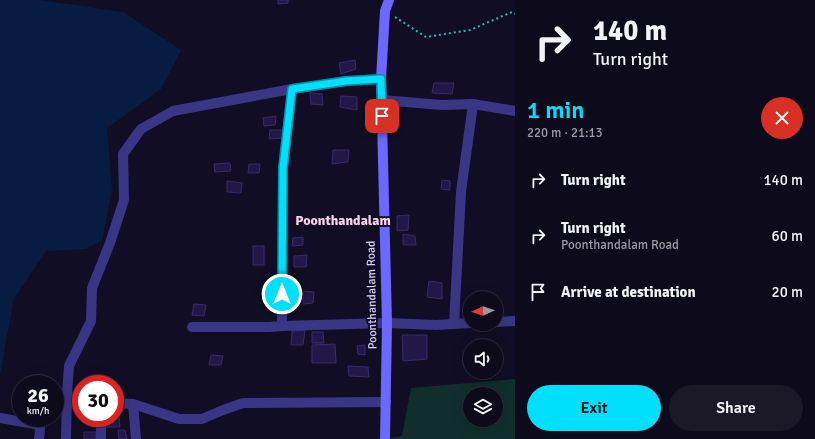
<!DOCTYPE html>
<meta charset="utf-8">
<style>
body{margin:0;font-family:Signika,sans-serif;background:#1b1828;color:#f1f3f6;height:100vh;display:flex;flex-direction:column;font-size:15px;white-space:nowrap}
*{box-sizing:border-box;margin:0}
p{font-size:13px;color:#9a9aa3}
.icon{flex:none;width:22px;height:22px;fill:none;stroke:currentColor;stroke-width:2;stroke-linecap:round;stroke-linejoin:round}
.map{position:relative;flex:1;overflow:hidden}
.details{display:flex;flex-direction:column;background:#0d0a1b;width:300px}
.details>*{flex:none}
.hud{background:#0d0a1b;color:#f1f3f6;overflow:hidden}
.needle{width:26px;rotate:267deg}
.tools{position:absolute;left:463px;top:291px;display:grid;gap:8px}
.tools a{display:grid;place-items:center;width:40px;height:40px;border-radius:50%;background:#0d0a1b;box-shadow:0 4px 16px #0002,0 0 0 1px #2d2b3a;font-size:20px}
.speed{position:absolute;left:12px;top:375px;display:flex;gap:8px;font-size:20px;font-weight:700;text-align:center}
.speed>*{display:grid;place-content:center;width:52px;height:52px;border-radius:50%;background:#0d0a1b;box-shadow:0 4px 16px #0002,0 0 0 1px #2d2b3a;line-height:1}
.speed small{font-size:10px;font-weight:400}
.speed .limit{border:6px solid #d22;background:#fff;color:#111}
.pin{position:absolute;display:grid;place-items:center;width:34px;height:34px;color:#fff;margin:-17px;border-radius:8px;box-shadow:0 2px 6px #0006}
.me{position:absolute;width:44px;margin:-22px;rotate:0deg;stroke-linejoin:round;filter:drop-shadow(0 0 3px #0008)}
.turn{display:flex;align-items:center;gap:14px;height:84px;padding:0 12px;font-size:18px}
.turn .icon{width:52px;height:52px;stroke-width:2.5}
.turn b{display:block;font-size:28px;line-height:34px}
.round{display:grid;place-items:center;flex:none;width:42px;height:42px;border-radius:21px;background:#1b1828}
.headline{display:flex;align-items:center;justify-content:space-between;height:68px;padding:0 12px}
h1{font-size:24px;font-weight:600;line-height:30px;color:#00dffb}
.cta{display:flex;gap:8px;margin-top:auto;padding:8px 12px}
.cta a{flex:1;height:46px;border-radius:24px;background:#00dffb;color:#111;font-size:16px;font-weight:600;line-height:46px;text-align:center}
.cta a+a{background:#1b1828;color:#f1f3f6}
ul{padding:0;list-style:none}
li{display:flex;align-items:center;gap:12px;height:56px;padding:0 12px}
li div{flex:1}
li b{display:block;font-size:15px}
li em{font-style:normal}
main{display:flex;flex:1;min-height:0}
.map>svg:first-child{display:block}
.green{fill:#102e2d;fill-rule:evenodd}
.water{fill:#081c42}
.building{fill:#221846;stroke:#392a72}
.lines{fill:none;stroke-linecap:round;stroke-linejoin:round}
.path{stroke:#2ab9b2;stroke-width:2;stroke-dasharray:2 3;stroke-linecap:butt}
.street{stroke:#3a3685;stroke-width:10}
.secondary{stroke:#6c67ff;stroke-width:10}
.route-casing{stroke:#0091a3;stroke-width:10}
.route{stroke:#00dffb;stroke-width:7}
.labels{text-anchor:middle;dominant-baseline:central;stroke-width:4;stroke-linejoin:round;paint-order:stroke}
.street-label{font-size:12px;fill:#d6d0ff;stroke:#110d24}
.quarter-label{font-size:14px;font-weight:bold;fill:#ffd2ee;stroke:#110d24}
</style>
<main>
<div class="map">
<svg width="515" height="439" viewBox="0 0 515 439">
<rect width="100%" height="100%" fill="#110d24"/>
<path class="green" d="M515,379V439H382L402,436L411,388ZM470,394H496V420H470Z"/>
<path class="water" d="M0,0H40L123,12L181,50L161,89L107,128L112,189L102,241L85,249L46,251L14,298L0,374Z"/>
<g class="building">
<path d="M278,0H288V3L278,4Z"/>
<path d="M355,60L356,69L341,74L339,63Z"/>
<path d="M434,83H454L452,94L432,93Z"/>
<path d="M310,93L322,94L323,105L311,104Z"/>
<path d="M341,96L357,97V110L340,107Z"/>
<path d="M276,116L275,125L264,126L263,118Z"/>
<path d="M270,130H283V138L269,139Z"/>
<path d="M333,150H349L348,162L332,164Z"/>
<path d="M230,163L231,171L215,172L214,164Z"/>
<path d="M249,164H260L259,173H248Z"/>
<path d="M442,180L450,181V190L441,189Z"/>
<path d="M227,181L242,183L241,193L227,192Z"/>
<path d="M409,215L408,230L397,231V216Z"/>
<path d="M403,234L415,236L416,245H403Z"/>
<path d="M303,237V245L292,246L293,238Z"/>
<rect x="253" y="246" width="11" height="19"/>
<path d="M307,255L306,267H294V256Z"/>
<path d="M429,281L442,283V299L427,297Z"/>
<path d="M303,291L314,292L313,303L303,304Z"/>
<path d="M194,304L206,305L204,316L192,315Z"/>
<path d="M305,330L303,345H291L292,331Z"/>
<path d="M312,332H323L324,343H312Z"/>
<path d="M402,335H427V359L403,361Z"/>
<path d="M335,344L336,363H312V345Z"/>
<path d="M365,345V355L358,354L357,346Z"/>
<path d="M211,355L223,356L221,365H209Z"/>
<path d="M348,366L368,367L369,377L349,376Z"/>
<path d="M115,417H119L120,427H105L106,418H115Z"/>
<path d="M118,430H125L127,439H119Z"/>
<rect x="84" y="432" width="12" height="7"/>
</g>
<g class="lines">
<path class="path" d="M395,17L426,37L470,30L512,12L515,14"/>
<g class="street">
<path d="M382,100L442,105L473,104L515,111"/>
<path d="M496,322L515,321"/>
<path d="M454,324L461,192L473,104"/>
<path d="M282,326L283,168L292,89"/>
<path d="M192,327H269L282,326L387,323L436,325L470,323"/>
<path d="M55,403H81"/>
<path d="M115,403L133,404L179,419H202L223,410L243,403L386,402"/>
<path d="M133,404L136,439"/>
<path d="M0,418L40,425"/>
<path d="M101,418V439"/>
<path d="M39,439L41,419"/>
<path d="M66,439L67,394L69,366L91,321L92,288L110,243L124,200L123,154L141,129L173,111L292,89L347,81L381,79"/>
</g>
<path class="secondary" d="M385,439L387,323L381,79L385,11L389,0"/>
</g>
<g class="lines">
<defs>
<path id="route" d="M282,294L283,168L292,89L346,81L381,79L382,116"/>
</defs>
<use href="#route" class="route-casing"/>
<use href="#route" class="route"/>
</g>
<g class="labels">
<g class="street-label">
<text transform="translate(372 295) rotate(-91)">Poonthandalam Road</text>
</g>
<g class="quarter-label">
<text x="343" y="220">Poonthandalam</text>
</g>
</g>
</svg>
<div class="tools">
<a><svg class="needle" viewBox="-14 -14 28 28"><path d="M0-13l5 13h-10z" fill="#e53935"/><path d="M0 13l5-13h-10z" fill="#9a9aa3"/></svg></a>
<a><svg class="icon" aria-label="sound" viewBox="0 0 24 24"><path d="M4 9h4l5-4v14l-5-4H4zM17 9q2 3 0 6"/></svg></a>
<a><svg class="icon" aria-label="layers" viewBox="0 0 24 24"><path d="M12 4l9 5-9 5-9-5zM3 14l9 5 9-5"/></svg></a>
</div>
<div class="speed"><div>26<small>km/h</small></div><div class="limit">30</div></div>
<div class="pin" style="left:382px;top:116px;background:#d93025"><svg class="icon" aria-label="arrive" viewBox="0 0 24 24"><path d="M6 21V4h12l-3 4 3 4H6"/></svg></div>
<svg class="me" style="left:282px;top:294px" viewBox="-20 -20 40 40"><circle r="17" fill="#00dffb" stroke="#fff" stroke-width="3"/><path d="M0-11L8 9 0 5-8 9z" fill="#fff"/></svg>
</div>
<section class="details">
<div class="hud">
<div class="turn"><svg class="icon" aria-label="right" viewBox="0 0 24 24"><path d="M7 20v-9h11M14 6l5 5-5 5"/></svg><div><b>140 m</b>Turn right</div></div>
</div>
<div class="headline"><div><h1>1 min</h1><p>220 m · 21:13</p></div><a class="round" style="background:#d93025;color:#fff"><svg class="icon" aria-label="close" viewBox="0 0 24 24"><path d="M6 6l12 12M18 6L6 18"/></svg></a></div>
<ul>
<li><svg class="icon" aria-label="right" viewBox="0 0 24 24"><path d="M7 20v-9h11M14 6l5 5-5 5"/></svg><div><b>Turn right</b></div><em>140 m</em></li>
<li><svg class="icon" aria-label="right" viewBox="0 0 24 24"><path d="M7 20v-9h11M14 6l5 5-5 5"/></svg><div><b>Turn right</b><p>Poonthandalam Road</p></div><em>60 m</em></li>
<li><svg class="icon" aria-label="arrive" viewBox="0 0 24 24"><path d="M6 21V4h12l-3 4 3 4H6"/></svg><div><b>Arrive at destination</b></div><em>20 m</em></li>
</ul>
<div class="cta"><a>Exit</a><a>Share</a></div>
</section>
</main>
